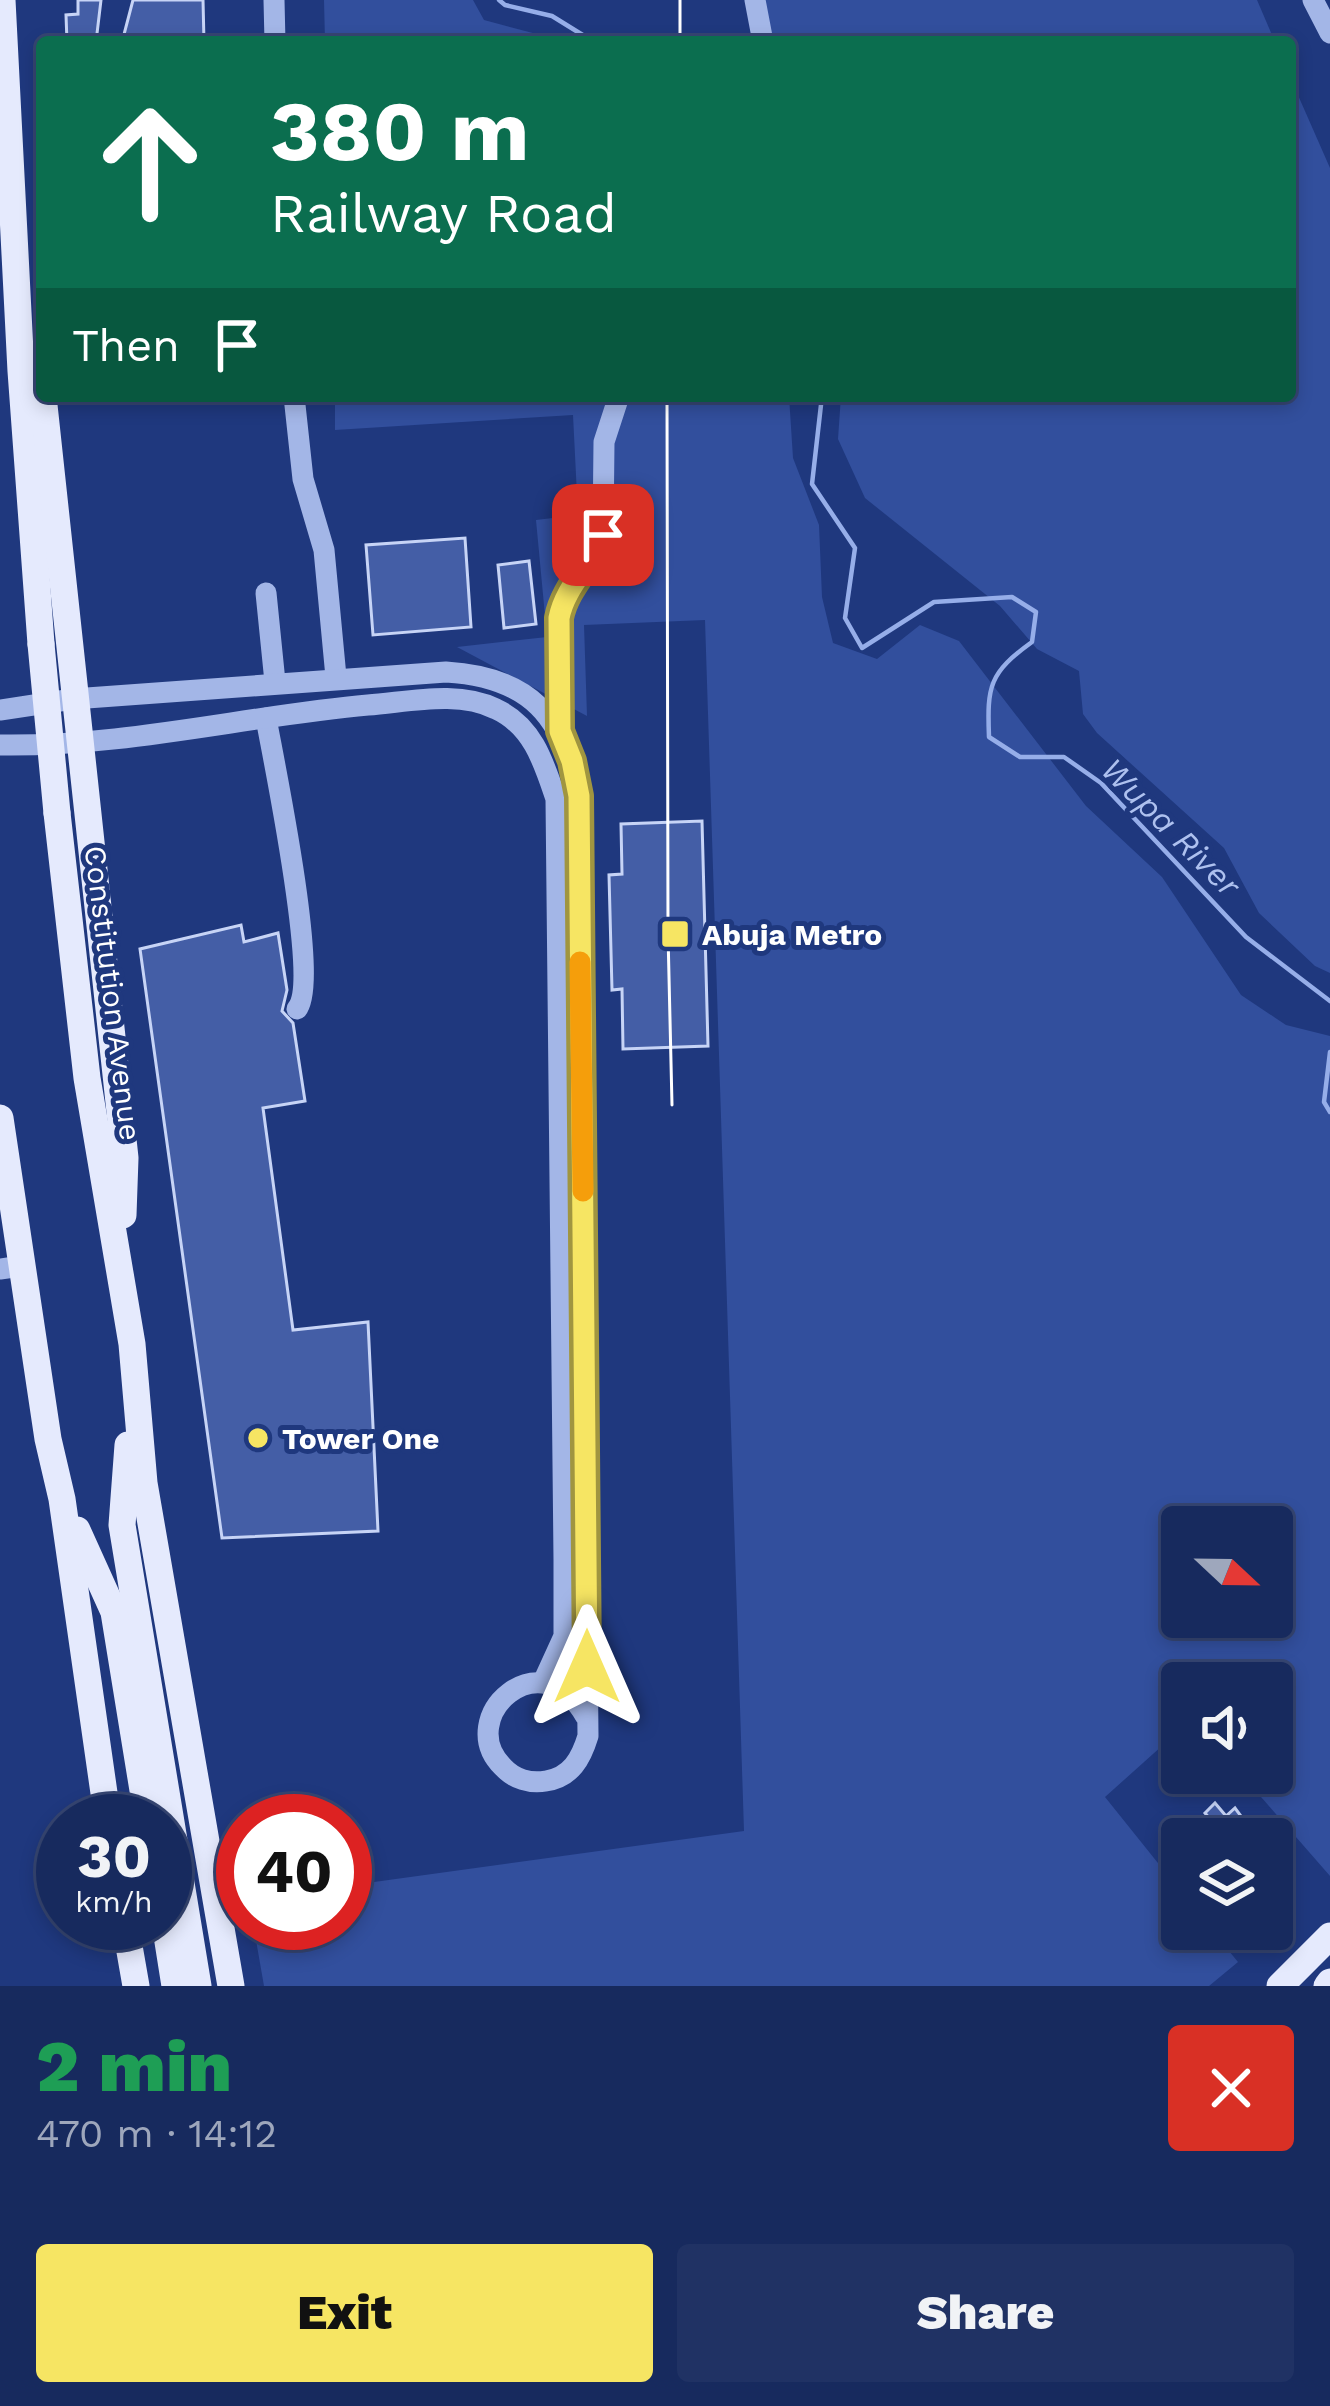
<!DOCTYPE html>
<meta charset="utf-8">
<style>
body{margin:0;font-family:"Work Sans",sans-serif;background:#203264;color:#f1f3f6;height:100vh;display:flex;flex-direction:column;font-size:45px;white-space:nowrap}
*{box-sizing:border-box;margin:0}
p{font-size:39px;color:#9ea7bc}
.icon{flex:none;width:66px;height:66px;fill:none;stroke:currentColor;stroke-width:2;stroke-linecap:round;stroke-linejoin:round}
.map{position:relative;height:1986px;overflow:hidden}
.sheet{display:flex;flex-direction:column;background:#172a5e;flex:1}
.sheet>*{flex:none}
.banner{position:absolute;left:36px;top:36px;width:1260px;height:366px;border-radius:12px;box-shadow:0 6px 18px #0003,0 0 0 3px #364673;background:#0b6e4f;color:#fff;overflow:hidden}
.needle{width:78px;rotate:112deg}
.fabs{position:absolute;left:1161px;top:1506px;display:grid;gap:24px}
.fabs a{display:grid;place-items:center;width:132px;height:132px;border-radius:12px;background:#172a5e;box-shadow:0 6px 18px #0003,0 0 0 3px #364673;font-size:60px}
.speed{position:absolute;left:36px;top:1794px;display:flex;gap:24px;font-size:60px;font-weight:700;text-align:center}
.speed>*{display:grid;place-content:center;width:156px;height:156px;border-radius:50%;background:#172a5e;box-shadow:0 6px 18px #0003,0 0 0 3px #364673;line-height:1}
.speed small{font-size:30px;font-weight:400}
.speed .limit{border:18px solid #d22;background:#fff;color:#111}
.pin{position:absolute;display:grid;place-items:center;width:102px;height:102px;color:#fff;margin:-51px;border-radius:24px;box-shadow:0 6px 18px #0006}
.me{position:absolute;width:132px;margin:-66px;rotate:0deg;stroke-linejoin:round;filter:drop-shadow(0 0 9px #0008)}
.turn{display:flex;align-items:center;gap:42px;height:252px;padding:0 36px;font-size:54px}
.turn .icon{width:156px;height:156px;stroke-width:2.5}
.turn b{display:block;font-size:84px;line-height:102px}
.then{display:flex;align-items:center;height:114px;padding:0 36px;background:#0003;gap:24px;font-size:45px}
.round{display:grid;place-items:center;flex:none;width:126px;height:126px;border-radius:12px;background:#203264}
.headline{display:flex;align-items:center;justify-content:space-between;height:204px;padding:0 36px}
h1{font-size:72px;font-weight:800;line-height:90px;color:#1e9e55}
.action{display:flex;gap:24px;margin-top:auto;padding:24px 36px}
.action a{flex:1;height:138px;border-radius:12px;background:#f6e563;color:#111;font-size:48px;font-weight:800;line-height:138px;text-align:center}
.action a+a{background:#203264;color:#f1f3f6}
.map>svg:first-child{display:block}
.green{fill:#324f9d;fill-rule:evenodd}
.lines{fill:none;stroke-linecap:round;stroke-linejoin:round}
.stream{stroke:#96aee9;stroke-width:4.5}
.building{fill:#445ea6;stroke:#c7d4f6;stroke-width:3}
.minor{stroke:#a3b6e7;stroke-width:21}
.major{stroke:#e5eafd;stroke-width:27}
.tram{stroke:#fff;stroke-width:3}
.major-bridge{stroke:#e5eafd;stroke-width:27}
.route-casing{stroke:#a09540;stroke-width:30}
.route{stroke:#f6e563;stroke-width:21}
.slow{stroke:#f59e0b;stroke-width:21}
.poi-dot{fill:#f6e563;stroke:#1f387e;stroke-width:4.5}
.labels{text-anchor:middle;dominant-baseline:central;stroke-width:10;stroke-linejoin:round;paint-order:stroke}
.poi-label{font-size:30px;font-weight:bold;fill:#fff;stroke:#1f387e;text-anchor:start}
.street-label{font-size:30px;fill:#fff;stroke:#1f387e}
.water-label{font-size:33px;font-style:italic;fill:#aec1ef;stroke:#1f387e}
</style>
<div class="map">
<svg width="1330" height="1986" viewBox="0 0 1330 1986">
<rect width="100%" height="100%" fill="#1f387e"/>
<g class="green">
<path d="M324,0H473L484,20L548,37L554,42H325Z"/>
<path d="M755,0H1257L1275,42H763Z"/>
<path d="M1290,77L1330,168V973L1315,966L1259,913L1224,848L1097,733L1083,714L1079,671L1037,649L1000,606L865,498L838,439L841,396H1290Z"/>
<path d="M335,396H789L793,458L819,525L822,597L833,643L877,659L920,625L959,641L1086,806L1162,877L1241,995L1286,1025L1330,1036V1876L1240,1773H1272V1683H1182V1728L1105,1797L1182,1893V1929H1211L1238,1962L1209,1986H264L253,1923H345V1886L744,1831L705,620L584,625L587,716L457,647L547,637L536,520L578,515L573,415L335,430ZM1182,1527H1272V1617H1182Z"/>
</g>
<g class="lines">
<g class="stream">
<path d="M499,0L505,5L552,16L594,42"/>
<path d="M822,396L812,484L855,548L845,618L862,648L934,602L1012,597L1036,612L1032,642C989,673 987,686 989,737L1020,757H1064L1101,783L1246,937L1330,1001"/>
<path d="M1330,1052L1324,1102L1330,1112"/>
</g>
</g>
<g class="building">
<path d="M78,0H101L96,42H67L66,15L78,14Z"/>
<path d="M133,0H203L204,42H122Z"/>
<path d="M465,538L471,627L373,635L366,545Z"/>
<path d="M529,561L536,624L504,628L498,565Z"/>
<path d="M702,821L708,1046L623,1049L622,989L612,990L609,875L622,874L621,824Z"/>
<path d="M241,925L244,942L278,933L287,990L282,1011L293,1023L305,1101L263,1108L293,1330L368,1322L378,1531L222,1538L140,949Z"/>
<path d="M1215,1803L1226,1816L1235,1808L1249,1827L1236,1839H1216L1209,1831L1215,1825L1205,1813Z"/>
</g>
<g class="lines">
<g class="minor">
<path d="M274,0L275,42"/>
<path d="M755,0L763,42"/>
<path d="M1313,0L1330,33"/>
<path d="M294,396L303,479L324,550L336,677"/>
<path d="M266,593L275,682"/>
<path d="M0,710L73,699L446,672C530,677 564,716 579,797L588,1736C581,1759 571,1777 546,1781C530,1784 514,1779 503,1767C453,1718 541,1636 586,1717"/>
<path d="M266,718C274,763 320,981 297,1009"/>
<path d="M560,731L559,618L562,603L597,552L603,535L604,442L619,396"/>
<path d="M0,745C123,747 246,716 368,705C409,702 458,690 496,709C533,726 544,763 556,799L564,1559V1636L543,1682"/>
<path d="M0,1269L21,1266"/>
</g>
<g class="major">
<path d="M2,0L21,371L41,644"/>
<path d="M43,396L125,1158L123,1215"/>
<path d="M57,813L87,1078L132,1344L144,1483L231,1986"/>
<path d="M0,1118L48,1439L62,1499L108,1821"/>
<path d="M128,1445L122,1525L198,1986"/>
<path d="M77,1530L114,1612L148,1821"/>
<path d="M125,1923L136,1986"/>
<path d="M165,1923L175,1986"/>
<path d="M1280,1986L1330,1936"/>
<path d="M1327,1986L1330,1982"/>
</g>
<g class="tram">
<path d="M680,0V42"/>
<path d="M667,396L668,934L672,1105"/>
</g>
<path class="major-bridge" d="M41,644L57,813"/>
</g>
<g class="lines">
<defs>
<path id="route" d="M587,1667L579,796L572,761L560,731L559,618C565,586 592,565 603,535"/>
</defs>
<use href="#route" class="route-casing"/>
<use href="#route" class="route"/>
<path class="slow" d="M580,962L583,1191"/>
</g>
<g class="poi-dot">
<rect x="660" y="919" width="30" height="30" rx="6"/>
<circle cx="258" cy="1438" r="12"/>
</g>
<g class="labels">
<g class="poi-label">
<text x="702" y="934">Abuja Metro</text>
<text x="282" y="1438">Tower One</text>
</g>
<g class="street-label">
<text transform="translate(113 993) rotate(83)">Constitution Avenue</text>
</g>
<g class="water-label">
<text transform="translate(1171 827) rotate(45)">Wupa River</text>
</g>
</g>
</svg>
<div class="fabs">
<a><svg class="needle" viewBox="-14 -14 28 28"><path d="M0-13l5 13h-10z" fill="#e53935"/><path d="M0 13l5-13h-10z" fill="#9ea7bc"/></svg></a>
<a><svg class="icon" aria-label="sound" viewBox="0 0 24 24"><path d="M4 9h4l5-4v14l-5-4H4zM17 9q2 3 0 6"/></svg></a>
<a><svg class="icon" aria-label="layers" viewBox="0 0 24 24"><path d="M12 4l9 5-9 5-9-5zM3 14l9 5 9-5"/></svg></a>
</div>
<div class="speed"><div>30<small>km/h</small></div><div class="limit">40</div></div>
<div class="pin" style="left:603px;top:535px;background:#d93025"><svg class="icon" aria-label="arrive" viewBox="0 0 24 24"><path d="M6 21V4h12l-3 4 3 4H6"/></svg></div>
<svg class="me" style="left:587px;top:1667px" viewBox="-20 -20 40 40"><path d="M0-17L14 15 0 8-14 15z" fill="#f6e563" stroke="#fff" stroke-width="4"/></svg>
<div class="banner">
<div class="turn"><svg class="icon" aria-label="ahead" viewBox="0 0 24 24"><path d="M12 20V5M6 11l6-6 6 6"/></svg><div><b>380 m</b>Railway Road</div></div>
<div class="then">Then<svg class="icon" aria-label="arrive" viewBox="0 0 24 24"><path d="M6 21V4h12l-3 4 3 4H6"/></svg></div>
</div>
</div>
<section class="sheet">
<div class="headline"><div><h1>2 min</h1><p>470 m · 14:12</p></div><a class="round" style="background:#d93025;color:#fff"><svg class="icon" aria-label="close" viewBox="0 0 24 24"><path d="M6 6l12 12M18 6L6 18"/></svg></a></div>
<div class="action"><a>Exit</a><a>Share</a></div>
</section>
